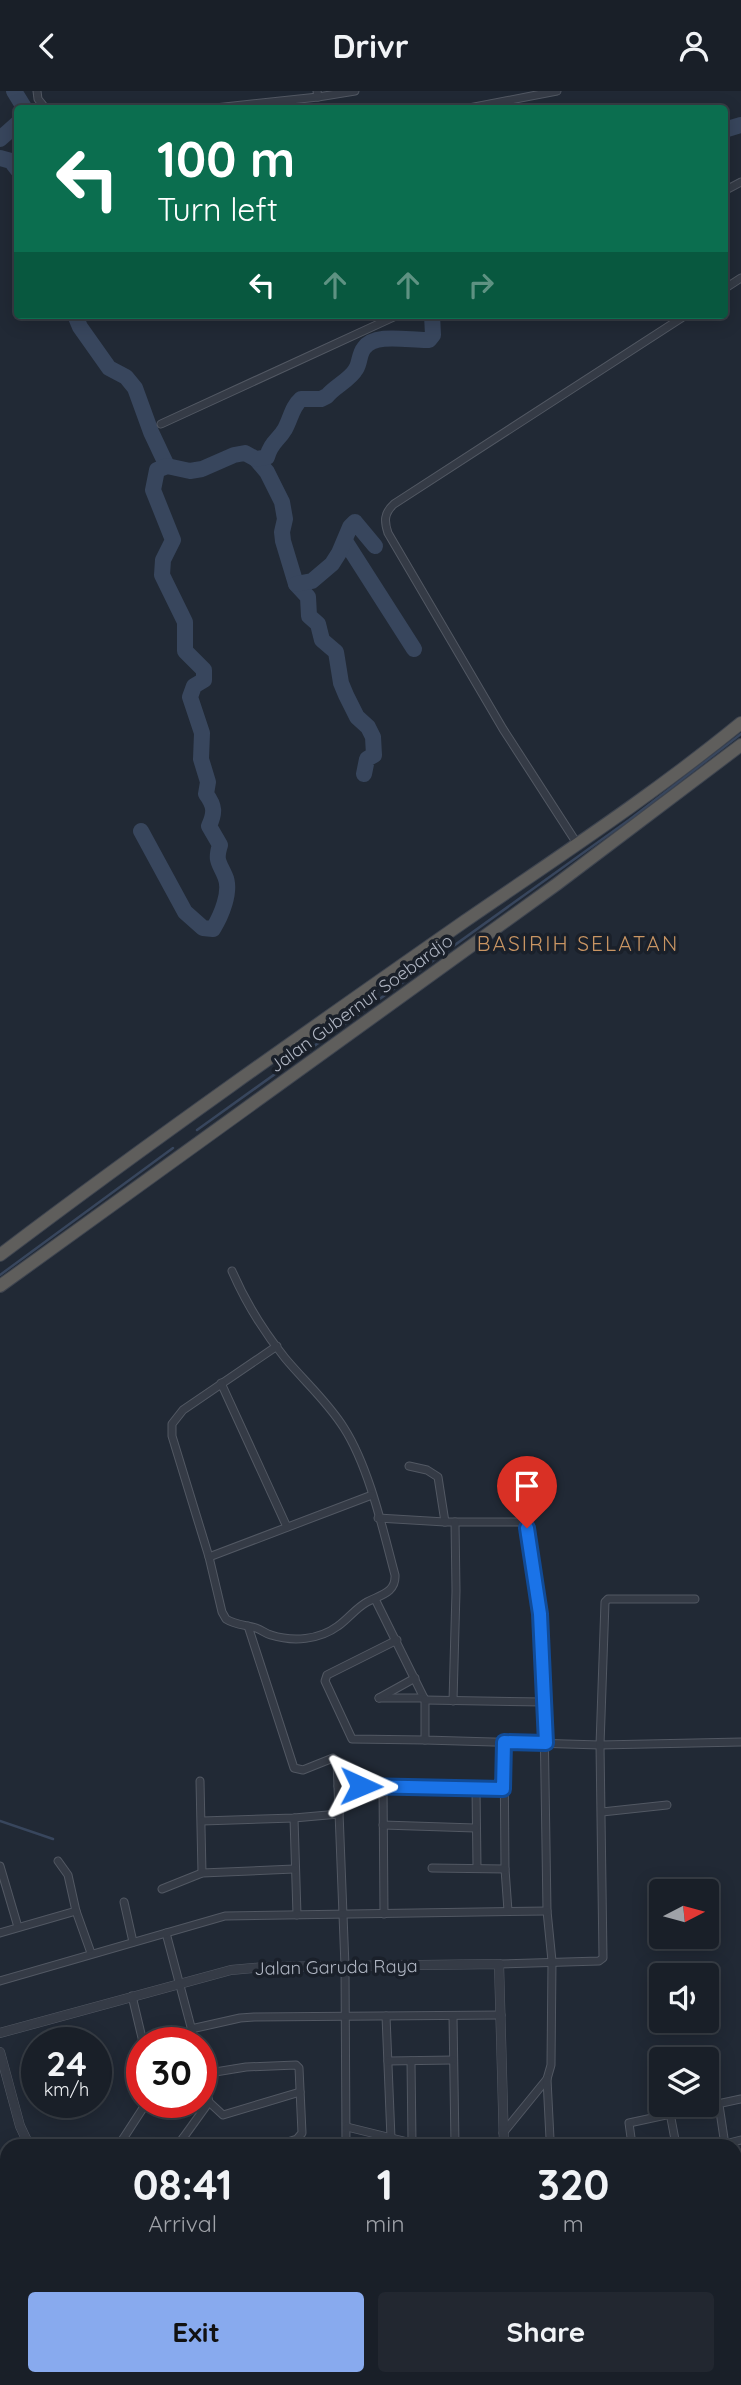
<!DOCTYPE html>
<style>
body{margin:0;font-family:Quicksand,sans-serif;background:#222730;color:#f1f3f6;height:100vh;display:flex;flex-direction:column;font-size:26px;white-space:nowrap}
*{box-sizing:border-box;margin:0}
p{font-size:23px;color:#9fa2a8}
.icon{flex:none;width:38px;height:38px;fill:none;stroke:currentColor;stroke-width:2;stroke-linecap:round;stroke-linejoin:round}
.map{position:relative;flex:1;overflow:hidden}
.side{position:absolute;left:0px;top:2048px;width:742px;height:247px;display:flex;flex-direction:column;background:#191f28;border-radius:21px 21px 0 0;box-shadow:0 4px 18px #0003,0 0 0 2px #373d45}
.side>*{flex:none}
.hud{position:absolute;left:14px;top:14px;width:714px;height:214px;border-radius:7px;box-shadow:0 4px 18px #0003,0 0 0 2px #373d45;background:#0b6e4f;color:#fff;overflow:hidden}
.needle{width:46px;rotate:84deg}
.buttons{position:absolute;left:649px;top:1788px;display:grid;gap:14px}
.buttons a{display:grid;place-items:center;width:70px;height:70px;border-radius:7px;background:#191f28;box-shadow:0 4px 18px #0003,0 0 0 2px #373d45;font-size:35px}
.speed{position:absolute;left:21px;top:1936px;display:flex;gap:14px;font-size:35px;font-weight:700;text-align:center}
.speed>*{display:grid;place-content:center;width:91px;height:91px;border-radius:50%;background:#191f28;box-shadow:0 4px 18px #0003,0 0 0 2px #373d45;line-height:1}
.speed small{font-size:18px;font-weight:400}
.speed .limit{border:10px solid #d22;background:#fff;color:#111}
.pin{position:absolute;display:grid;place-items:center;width:60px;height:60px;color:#fff;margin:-72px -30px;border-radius:50% 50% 50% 0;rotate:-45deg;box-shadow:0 0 7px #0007}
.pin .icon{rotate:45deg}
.me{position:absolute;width:77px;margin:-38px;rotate:91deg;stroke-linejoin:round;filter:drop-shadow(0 0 5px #0008)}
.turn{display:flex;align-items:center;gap:24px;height:147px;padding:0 28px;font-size:32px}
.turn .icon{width:91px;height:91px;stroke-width:2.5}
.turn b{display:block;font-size:49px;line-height:60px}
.lanes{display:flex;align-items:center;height:66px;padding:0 28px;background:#0003;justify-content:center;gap:35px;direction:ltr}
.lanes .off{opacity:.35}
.eta{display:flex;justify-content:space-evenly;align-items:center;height:119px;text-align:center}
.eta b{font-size:42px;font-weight:700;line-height:49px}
.action{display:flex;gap:14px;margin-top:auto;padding:14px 28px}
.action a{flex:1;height:80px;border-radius:7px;background:#8ae;color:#111;font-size:28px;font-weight:700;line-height:80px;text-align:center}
.action a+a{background:#222730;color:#f1f3f6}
header{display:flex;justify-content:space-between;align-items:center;height:91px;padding:0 28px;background:#191f28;font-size:32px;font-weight:700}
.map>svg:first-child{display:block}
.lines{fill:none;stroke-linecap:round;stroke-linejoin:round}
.stream{stroke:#38465d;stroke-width:2.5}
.river{stroke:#38465d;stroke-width:16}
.minor-casing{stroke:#525863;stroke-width:9}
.tertiary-casing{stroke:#525863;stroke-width:10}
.primary-casing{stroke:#3e444f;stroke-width:14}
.trunk-casing{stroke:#3f4550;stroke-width:14}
.minor{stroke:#353b46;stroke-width:7}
.tertiary{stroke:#353b46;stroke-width:9}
.primary{stroke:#535966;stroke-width:12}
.trunk{stroke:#5f5e5c;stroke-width:12}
.route-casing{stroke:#114b97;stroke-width:18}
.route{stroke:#1a73e8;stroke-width:12}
.labels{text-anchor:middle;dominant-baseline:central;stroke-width:7;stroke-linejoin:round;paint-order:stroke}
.street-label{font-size:18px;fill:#afb5c2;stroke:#1a202a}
.quarter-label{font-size:21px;letter-spacing:2px;fill:#c99563;stroke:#1a202a}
</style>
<header><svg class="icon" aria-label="back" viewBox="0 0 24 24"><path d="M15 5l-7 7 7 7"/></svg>Drivr<svg class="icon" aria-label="person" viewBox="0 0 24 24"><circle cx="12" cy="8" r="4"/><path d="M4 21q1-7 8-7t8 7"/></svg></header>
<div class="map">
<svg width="741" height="2294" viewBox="0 0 741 2294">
<rect width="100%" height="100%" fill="#212935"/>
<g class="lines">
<g class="stream">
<path d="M197,1039L629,729L741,643"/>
<path d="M0,1184L173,1057"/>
<path d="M0,1730L53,1748"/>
</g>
<g class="river">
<path d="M14,0L25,18"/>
<path d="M724,39L741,34"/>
<path d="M0,48L18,32"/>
<path d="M0,67L11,70L18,79"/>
<path d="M75,224L80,236L109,277L126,286L135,297L151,341L167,375"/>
<path d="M256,368L267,381L282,411L285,428L282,441L283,450L296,493L308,506L309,525L318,533L322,549L336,561L341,592L346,604L357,626L368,636L373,646L374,664L367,668L364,683"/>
<path d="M345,450L414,558"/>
<path d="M296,493L312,490L332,473L339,462L350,436L355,431L375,455"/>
<path d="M141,740L185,821L203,837L213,838C221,825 232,800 225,785C219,771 215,770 220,754L209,735C215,722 215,715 206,703L208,691L201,668L202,642L190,606L194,595L204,589V579L185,560V531L162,484L163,469L173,449L153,399L157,379L167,375L190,380L202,378L234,364L245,362L256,368L267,366C271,351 278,350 285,338C291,327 292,316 301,308H321L327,305C335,295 350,289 356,278C360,272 359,263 364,257C375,241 411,250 429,249L433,244L432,224"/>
</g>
<defs>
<g id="minor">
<path d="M37,0L38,8L46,18"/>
<path d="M317,0L318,6L355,0"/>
<path d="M206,18L318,6"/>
<path d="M464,18L557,0"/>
<path d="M724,100L741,91"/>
<path d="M724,198L741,187"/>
<path d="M161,333L398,224"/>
<path d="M578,754L503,638L388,442C384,430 384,422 394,413L686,224"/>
<path d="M232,1180C245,1210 264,1241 285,1267C304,1290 328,1311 344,1337C369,1376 383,1439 395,1484C396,1502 380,1504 367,1511C356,1517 348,1528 338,1535C319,1549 293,1551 271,1544C266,1543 262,1539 256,1537C246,1534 235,1534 226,1528L222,1521L209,1466L172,1345V1333L183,1319L277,1255"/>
<path d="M221,1292L287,1436"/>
<path d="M409,1375L427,1379L438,1386L445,1431"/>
<path d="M378,1427L445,1431H518L525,1433L527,1437L538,1503L543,1561L547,1820L552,1870L551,1974L547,1988L503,2042"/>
<path d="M209,1466L372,1404"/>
<path d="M375,1508L425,1609V1649L600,1654L741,1651"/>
<path d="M248,1535L294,1677L303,1679L333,1667L337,1670L345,1875L346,2054"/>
<path d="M397,1549L327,1584L325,1590L352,1648L425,1649"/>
<path d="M379,1607H424"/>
<path d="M379,1607L415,1587"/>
<path d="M425,1609L544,1611"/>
<path d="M453,1610L456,1500L455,1431"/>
<path d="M504,1651L505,1778L508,1820"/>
<path d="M200,1690L202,1782"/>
<path d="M338,1695L503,1697"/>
<path d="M383,1695L384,1823"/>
<path d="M476,1698L477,1776"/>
<path d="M602,1721L667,1714"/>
<path d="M294,1727L297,1824"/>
<path d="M202,1730L294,1727L339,1723"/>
<path d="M383,1734L475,1737"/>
<path d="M58,1770L68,1784L76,1820L91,1862"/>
<path d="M0,1775L18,1836"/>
<path d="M432,1777L505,1778"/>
<path d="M162,1798L202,1782L294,1778"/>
<path d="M124,1811L133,1851"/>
<path d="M0,1842L76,1820"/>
<path d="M166,1842L195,1951"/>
<path d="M499,1873L599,1870L603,1867L600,1654L605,1511L608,1508H695"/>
<path d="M0,1890L225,1825L547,1820"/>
<path d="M132,1905L143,1951"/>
<path d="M386,1925L391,2047"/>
<path d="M453,1925L455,2054"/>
<path d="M191,1938L240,1927L254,1926L501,1924"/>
<path d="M388,1970L453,1969"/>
<path d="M411,1970L412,2052"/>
<path d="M201,1976L209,2011L223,2024L300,2001"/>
<path d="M203,1983L246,1976L296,1974L299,1977L302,2042L297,2048L278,2054"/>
<path d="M547,1988L550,2048L554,2054"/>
<path d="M719,2014L725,2054"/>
<path d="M670,2022L676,2054"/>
<path d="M347,2036L420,2054"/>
<path d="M183,2047L193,2054"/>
<path d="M725,2053L741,2049"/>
<path d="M119,2054L147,2011"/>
<path d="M178,2054L209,2011"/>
<path d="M632,2054L629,2032L741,2008"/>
<path d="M0,2094L7,2099"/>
<path d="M80,2287L81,2294"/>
<path d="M145,2287L147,2294"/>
<path d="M264,2287L267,2294"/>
<path d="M379,2287L382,2294"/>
<path d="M461,2294L464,2287"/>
<path d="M610,2294L613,2287"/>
</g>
<g id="tertiary">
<path d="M0,1942L231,1879L265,1876L499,1873L504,2054"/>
<path d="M0,1961L20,2035L29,2054"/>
<path d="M735,2251L741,2255"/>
</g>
<g id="primary">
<path d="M0,2222L7,2221"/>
<path d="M203,2287L205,2294"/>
</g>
<g id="trunk">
<path d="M0,1164C152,1049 309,939 465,830C558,766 653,704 741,632"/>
<path d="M0,1195L557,793L741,654"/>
</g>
</defs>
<use href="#minor" class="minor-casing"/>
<use href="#tertiary" class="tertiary-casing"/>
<use href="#primary" class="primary-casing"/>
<use href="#trunk" class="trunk-casing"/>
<use href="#minor" class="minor"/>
<use href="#tertiary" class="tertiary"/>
<use href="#primary" class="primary"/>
<use href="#trunk" class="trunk"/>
</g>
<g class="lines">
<defs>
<path id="route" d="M361,1695L503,1698L504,1651L546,1652L540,1523L527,1437"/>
</defs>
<use href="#route" class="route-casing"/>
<use href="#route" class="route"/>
</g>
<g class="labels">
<g class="street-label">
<text transform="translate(361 912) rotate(-36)">Jalan Gubernur Soebardjo</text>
<text transform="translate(336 1876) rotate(-1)">Jalan Garuda Raya</text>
</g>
<g class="quarter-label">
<text x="578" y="852">BASIRIH SELATAN</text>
</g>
</g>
</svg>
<div class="buttons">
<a><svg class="needle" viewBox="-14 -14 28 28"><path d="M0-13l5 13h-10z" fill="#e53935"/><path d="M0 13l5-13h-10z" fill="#9fa2a8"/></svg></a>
<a><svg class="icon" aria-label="sound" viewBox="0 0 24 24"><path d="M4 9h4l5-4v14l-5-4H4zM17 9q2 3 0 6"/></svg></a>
<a><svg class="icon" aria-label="layers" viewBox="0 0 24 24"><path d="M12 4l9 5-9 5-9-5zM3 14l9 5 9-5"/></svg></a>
</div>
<div class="speed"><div>24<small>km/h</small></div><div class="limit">30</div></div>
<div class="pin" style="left:527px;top:1437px;background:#d93025"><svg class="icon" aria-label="arrive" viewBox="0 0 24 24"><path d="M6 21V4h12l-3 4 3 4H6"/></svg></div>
<svg class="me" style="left:361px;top:1695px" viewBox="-20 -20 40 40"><path d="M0-17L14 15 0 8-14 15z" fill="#1a73e8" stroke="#fff" stroke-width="4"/></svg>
<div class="hud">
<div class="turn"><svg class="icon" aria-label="left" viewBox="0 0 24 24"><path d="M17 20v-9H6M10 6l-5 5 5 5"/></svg><div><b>100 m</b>Turn left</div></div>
<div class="lanes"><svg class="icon" aria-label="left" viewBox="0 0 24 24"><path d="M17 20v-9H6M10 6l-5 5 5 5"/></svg><svg class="icon off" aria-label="ahead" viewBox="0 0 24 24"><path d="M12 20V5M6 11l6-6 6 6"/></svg><svg class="icon off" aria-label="ahead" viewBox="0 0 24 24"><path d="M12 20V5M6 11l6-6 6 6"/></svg><svg class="icon off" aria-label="right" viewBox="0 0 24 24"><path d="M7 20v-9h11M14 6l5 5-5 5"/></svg></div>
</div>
<section class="side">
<div class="eta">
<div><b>08:41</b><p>Arrival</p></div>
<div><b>1</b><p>min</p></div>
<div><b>320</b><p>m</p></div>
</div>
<div class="action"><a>Exit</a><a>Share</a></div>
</section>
</div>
